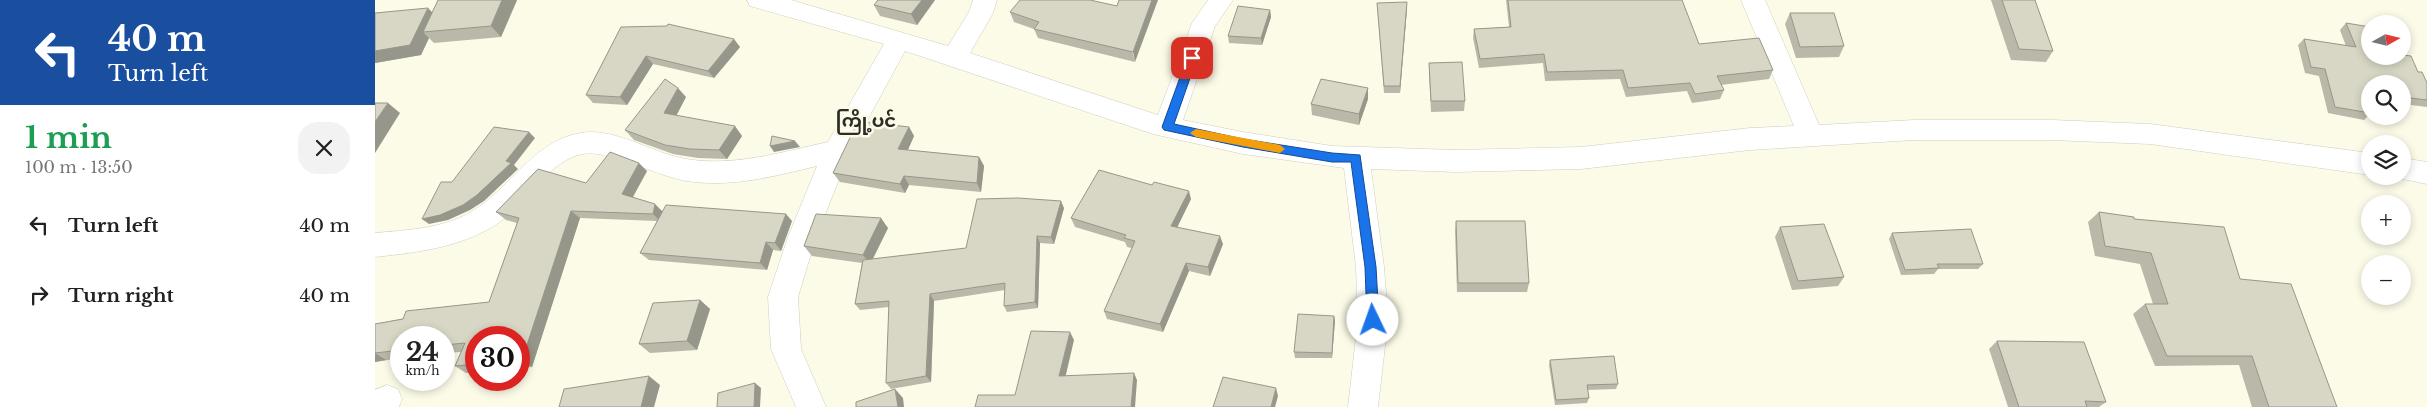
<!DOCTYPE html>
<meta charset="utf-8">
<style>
body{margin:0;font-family:"Libre Baskerville","Noto Sans Myanmar",serif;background:#f2f2f2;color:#222;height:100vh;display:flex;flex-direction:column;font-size:19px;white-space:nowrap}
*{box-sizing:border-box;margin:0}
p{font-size:16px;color:#767676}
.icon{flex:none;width:28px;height:28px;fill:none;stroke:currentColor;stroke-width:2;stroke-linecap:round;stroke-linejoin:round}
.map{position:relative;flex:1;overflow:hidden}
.drawer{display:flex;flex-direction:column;background:#fff;width:375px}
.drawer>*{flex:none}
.guide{background:#1a4fa0;color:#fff;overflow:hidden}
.needle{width:32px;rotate:82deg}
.tools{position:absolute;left:1986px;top:15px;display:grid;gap:10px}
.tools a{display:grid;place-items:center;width:50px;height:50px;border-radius:50%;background:#fff;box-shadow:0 2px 8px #0003;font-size:25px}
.speed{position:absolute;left:15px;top:326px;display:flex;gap:10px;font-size:25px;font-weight:700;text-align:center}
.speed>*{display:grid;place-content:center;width:65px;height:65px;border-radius:50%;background:#fff;box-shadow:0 2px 8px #0003;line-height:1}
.speed small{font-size:12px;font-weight:400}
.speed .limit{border:8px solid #d22;background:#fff;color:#111}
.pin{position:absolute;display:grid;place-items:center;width:42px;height:42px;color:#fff;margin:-21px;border-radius:10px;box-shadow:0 2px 8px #0006}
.me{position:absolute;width:55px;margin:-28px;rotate:357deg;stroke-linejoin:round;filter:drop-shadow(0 0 4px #0008)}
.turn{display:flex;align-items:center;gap:18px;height:105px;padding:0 25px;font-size:22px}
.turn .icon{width:65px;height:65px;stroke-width:2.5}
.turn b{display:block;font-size:35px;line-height:42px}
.round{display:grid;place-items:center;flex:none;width:52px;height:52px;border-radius:20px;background:#f2f2f2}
.summary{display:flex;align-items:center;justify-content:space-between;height:85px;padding:0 25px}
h1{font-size:30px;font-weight:700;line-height:38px;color:#1e9e55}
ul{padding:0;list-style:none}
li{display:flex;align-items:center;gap:15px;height:70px;padding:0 25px}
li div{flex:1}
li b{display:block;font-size:19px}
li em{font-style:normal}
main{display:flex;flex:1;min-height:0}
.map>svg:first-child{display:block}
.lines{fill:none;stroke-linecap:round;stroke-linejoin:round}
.street-casing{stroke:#cfcebc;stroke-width:1}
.street{fill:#fff;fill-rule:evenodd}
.wall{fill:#bab9a9}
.shaded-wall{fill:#97968a}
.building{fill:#d8d7c5;stroke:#97968a}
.route{fill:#1a73e8;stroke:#114b97}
.slow{fill:#f59e0b}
.labels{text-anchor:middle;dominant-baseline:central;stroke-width:5;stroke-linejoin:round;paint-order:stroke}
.quarter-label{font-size:18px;font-weight:bold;fill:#2d2c26;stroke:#fcfbe8}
</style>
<main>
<section class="drawer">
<div class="guide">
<div class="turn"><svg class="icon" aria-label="left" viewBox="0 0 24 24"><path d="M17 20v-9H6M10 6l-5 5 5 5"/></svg><div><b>40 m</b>Turn left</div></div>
</div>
<div class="summary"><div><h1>1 min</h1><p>100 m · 13:50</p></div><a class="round"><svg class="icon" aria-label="close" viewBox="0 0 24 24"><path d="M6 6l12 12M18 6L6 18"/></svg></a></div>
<ul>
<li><svg class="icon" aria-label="left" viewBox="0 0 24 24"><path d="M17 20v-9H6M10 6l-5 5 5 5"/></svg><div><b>Turn left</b></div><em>40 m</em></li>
<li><svg class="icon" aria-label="right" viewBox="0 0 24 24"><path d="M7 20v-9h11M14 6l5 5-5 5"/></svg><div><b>Turn right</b></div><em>40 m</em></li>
</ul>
</section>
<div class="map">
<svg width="2052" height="407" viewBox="0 0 2052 407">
<rect width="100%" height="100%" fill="#fcfbe8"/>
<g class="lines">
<defs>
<g id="street">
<path d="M372,0H416L573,46L594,12L598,0H622L618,13L595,53L783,115L817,23L833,0H858L840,26L808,120L868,132L957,146L1081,150L1206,147L1375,128L1419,126L1366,0H1390L1444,125L1539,120H1677L1775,124L1995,153V175L1775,144L1677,140H1539L1375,150L1206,169L1081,172L996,169L1009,267L1013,320L1003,407H973L983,320L981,267L969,168L868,154L778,134L530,51L475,152L441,237L423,297L426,349L451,407H421L396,349L393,297L413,237L442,166C400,176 356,188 312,181C280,176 235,149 207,154C174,161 154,200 129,219C91,247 46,252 0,257V233C32,230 67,229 96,212C135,189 157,142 205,133C240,127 276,153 311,159C359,167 407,152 453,142L509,44L375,6Z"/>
<path d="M2028,158L2052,162V184L2018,177L2028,176Z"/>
<path d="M12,385L23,389L27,399L24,407H0V390Z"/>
</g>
</defs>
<use href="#street" class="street-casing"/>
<use href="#street" class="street"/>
</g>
<g class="wall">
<path d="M142,0L126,37L59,43L54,38L46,55L0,63L57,12Z"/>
<path d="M503,0H560L542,25L505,16L499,5Z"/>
<path d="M744,0L760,62L663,38L659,29L639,22L635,12L742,6Z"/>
<path d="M1131,0H1307L1324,44L1398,70L1394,79L1346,85L1349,90L1345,99L1317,103L1312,91L1251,97L1245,79L1170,81L1168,63L1104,68L1098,38L1099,29L1134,27Z"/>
<path d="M1616,0H1660L1678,51L1671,62L1636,60Z"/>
<path d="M1002,3L1032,8L1025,93H1009Z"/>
<path d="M895,10L896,17L887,45L854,43L853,36Z"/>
<path d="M1415,13L1469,46L1464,57L1421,58L1410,24Z"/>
<path d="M1971,23L2043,72L2052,83V107L2028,104V84H1995V100H1992L1995,111V114L1989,120L1953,113L1944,76L1930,73L1923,45L1929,39L1971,46L1965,30Z"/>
<path d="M246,27L365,47L339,78L278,64L252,105L218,103L211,95Z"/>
<path d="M1054,63L1090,101L1089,111L1056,112L1054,73Z"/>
<path d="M311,97L301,115L367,136L352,159L323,158L298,154L259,140L250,130Z"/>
<path d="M993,99L984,125L937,115L936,104Z"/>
<path d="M534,127L539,136L533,150L604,157L609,166L606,192L534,185L530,193L465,182L458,173Z"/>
<path d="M272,171L258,197L287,211L417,221L406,251L398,250L392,270L274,260L265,253L282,221L205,218L157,367L144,368V338H101V372L91,373L80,366L87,352L69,353V338H26V358L0,362V324L114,302L142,223L131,220L121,212L211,183Z"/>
<path d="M816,199L802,227L848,244L835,276L814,271L788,332L732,319L729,311L757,248L752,247L750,242L700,227L696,218Z"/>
<path d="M689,208L679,244L665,243L663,308L632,312L629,306L630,290L559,301L556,382L516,389L511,383L514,307L485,310L480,304L487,263L437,256L429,246L513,228L498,259L591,248Z"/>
<path d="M1724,212L1759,219L1865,279L1962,407H1877L1864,365L1780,366L1758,314L1770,304H1778L1765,264L1720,256L1713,222Z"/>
<path d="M1081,221L1154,283L1152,292H1082L1080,231Z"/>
<path d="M1405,227L1469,277L1463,286L1417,290L1400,237Z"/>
<path d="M1517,233L1608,264L1603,269H1563L1559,274L1526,275L1514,239Z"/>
<path d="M325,300L335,309L322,350L275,353L264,344Z"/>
<path d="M959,316L960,321L957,358H920L919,352Z"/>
<path d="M1622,341L1731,402L1724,407H1633L1614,349Z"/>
<path d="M1175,360L1243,384L1241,389L1212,390L1214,398L1212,403L1180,405L1174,365Z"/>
</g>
<g class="shaded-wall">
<path d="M127,0H142L126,37L116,26Z"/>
<path d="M547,0H560L542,25L536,14Z"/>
<path d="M777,0H783L760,62L758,52Z"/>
<path d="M1032,2V8L1025,93V86Z"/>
<path d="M53,8L63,18L48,32L54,38L46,55L0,63V51Z"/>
<path d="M895,10L896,17L887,45L886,38Z"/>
<path d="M359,39L365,47L339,78L333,71Z"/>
<path d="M271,56L278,64L252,105L245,97Z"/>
<path d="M303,88L311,97L298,122L289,113Z"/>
<path d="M993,88V99L984,125V114Z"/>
<path d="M13,103L25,113L0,153V122Z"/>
<path d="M360,126L367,136L352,159L344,150Z"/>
<path d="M534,127L539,136L529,158L523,149Z"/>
<path d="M154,132L160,138L139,165L143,169L109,201L95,210L73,220L54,224L47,219L131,161Z"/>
<path d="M420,141L425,147L399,152L395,146Z"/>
<path d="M604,157L609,166L606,192L602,183Z"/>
<path d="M264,163L272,171L255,202L247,194Z"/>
<path d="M529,176L534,185L530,193L525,184Z"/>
<path d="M814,191L816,199L799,234L796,226Z"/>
<path d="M686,201L689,208L679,244L676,237Z"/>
<path d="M280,204L288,212L286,222L278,214Z"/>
<path d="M196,211L205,218L157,367L147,360Z"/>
<path d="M411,214L417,221L406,251L400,243Z"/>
<path d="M506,218L513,228L495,264L488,255Z"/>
<path d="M662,236L665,243L663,308L660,302Z"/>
<path d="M845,236L848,244L835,276L833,267Z"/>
<path d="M391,242L398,250L392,270L385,263Z"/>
<path d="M811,263L814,271L788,332L785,324Z"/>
<path d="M555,294L559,301L556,382L551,376Z"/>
<path d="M325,300L335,309L322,350L312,341Z"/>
<path d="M959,316L960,321L957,358V353Z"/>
<path d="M695,332L699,340L689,383L684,376Z"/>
<path d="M0,353L11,360L0,362Z"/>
<path d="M759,373L762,380L760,407H756Z"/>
<path d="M274,376L285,385L279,407H266Z"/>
<path d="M380,383L386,388L385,407H379Z"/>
<path d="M901,388L903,396L900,407H896Z"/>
<path d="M520,389L528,398L529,407H523Z"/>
</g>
<g class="building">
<path d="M63,0H127L116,26L48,32Z"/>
<path d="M503,0H547L536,14L499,5Z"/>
<path d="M645,0H715L742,6L744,0H777L758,52L659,29L664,22L635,12Z"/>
<path d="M1133,0H1307L1324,44L1384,38L1398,70L1342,76L1349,90L1320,94L1315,83L1253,88L1248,70L1172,72L1169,54L1105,59L1099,29L1136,27Z"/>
<path d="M1627,0H1660L1678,51L1644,49Z"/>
<path d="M1032,2L1025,86H1009L1002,3Z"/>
<path d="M863,6L895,10L886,38L853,36Z"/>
<path d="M53,8L35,45L0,51V13Z"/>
<path d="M1415,13H1459L1469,46L1425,47Z"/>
<path d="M1971,23L1995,27V56H2028V55L2036,56L2043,72H2047L2052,83V100L2028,97V84H1995V93H1990L1995,111V113L1960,107L1950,69L1936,67L1929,39L1981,47Z"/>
<path d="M293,24L359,39L333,71L271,56L245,97L211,95L246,27L292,26Z"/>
<path d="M1087,62L1090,101H1056L1054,63Z"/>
<path d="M290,79L303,88L289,113L360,126L344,150L315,149L290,145L250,130Z"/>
<path d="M946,79L993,88L984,114L936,104Z"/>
<path d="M0,103H13L0,122Z"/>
<path d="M483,121L534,127L523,149L604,157L602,183L529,176L525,184L458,173Z"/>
<path d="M119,127L154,132L131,161L136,163L102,195L88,205L65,215L47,219L66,182H77Z"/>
<path d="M397,136L420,141L395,146Z"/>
<path d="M235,152L264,163L247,194L280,204L278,214L196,211L147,360L144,361V338H101V364L80,366L90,343L69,345V338H26V350L0,353V324L28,319L31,311L114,302L144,218L121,212L163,169L211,183Z"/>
<path d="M724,170L777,185L779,182L814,191L796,226L845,236L833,267L811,263L785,324L729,311L760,241L749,238L751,235L696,218Z"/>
<path d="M643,198L686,201L676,237L662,236L660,302L629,306L630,283L555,294L551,376L511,383L514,301L480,304L488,260L591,248L602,199Z"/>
<path d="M291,205L411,214L400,243L391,242L385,263L265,253Z"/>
<path d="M1724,212L1759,217V219L1849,227L1865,279L1916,284L1962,407H1894L1877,356H1792L1770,304H1793L1776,253L1730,246Z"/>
<path d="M441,214L506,218L488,255L429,246Z"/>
<path d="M1081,221H1150L1154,283H1083Z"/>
<path d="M1449,224L1469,277L1423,281L1405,227Z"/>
<path d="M1596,229L1608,264H1562L1564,268L1530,270L1517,233Z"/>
<path d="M325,300L312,341L264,344L278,303Z"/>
<path d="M923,314L959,316L957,353L919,352Z"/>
<path d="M656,331L695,332L684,376L759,373L756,407H600L603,395H640Z"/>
<path d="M1622,341L1709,342L1731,402L1710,401L1712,407H1644Z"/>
<path d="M1239,356L1243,384L1212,385L1214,398L1181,400L1175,360Z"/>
<path d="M274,376L266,407H184L189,389Z"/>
<path d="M848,377L901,388L896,407H838Z"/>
<path d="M380,383L379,407H342L343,393Z"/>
<path d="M520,389L523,407H481V402Z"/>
</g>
<path class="route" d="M817,54L822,58L799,124L868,139L957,153L985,155L1001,267L1004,320L1002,324H994L992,320L990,267L976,162H957L868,147L789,130L787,127L812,58Z"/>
<path class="slow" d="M821,129L905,145L910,149L905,153L821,137L815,133Z"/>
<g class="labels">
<g class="quarter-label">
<text x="491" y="121">ကြို့ပင်</text>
</g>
</g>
</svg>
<div class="tools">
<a><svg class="needle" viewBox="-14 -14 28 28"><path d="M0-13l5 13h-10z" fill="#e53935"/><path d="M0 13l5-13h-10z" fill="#767676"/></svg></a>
<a><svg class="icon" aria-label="search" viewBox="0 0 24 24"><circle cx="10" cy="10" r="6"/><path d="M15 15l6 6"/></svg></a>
<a><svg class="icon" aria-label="layers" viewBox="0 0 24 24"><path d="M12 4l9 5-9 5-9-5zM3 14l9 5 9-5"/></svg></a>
<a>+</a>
<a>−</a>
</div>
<div class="speed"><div>24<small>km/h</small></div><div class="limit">30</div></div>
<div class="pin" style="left:817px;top:58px;background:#d93025"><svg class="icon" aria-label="arrive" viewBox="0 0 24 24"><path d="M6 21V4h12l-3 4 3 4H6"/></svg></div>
<svg class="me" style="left:998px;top:320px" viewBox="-20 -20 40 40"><circle r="19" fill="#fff"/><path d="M0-13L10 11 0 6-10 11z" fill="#1a73e8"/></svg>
</div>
</main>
